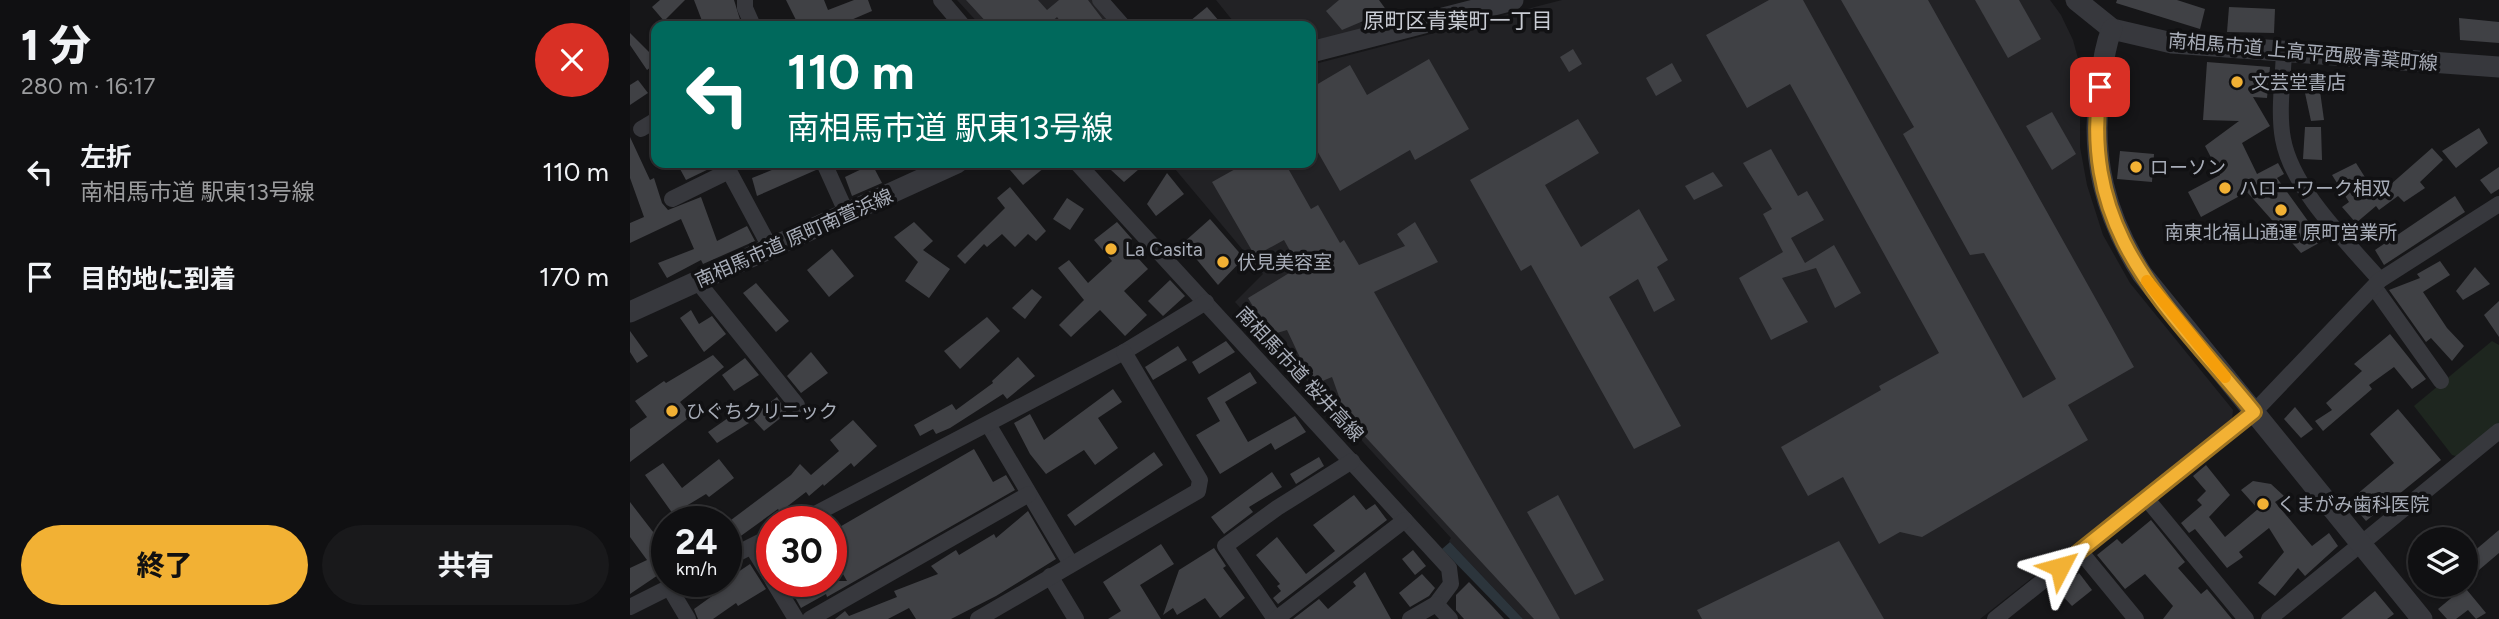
<!DOCTYPE html>
<html lang="ja">
<meta charset="utf-8">
<style>
body{margin:0;font-family:Figtree,"Noto Sans JP",sans-serif;background:#19191b;color:#f1f3f6;height:100vh;display:flex;flex-direction:column;font-size:26px;white-space:nowrap}
*{box-sizing:border-box;margin:0}
p{font-size:23px;color:#9c9d9f}
.icon{flex:none;width:38px;height:38px;fill:none;stroke:currentColor;stroke-width:2;stroke-linecap:round;stroke-linejoin:round}
.map{position:relative;flex:1;overflow:hidden}
.details{display:flex;flex-direction:column;background:#101012;width:630px}
.details>*{flex:none}
.top-card{position:absolute;left:21px;top:21px;width:665px;height:147px;border-radius:14px;box-shadow:0 2px 5px #0004,0 0 0 2px #303032;background:#00695c;color:#fff;overflow:hidden}
.tools{position:absolute;left:1778px;top:527px;display:grid;gap:14px}
.tools a{display:grid;place-items:center;width:70px;height:70px;border-radius:50%;background:#101012;box-shadow:0 2px 5px #0004,0 0 0 2px #303032;font-size:35px}
.speed{position:absolute;left:21px;top:506px;display:flex;gap:14px;font-size:35px;font-weight:700;text-align:center}
.speed>*{display:grid;place-content:center;width:91px;height:91px;border-radius:50%;background:#101012;box-shadow:0 2px 5px #0004,0 0 0 2px #303032;line-height:1}
.speed small{font-size:18px;font-weight:400}
.speed .limit{border:10px solid #d22;background:#fff;color:#111}
.pin{position:absolute;display:grid;place-items:center;width:60px;height:60px;color:#fff;margin:-30px;border-radius:14px;box-shadow:0 4px 10px #0006}
.me{position:absolute;width:77px;margin:-38px;rotate:51deg;stroke-linejoin:round;filter:drop-shadow(0 0 5px #0008)}
.turn{display:flex;align-items:center;gap:24px;height:147px;padding:0 21px;font-size:32px}
.turn .icon{width:91px;height:91px;stroke-width:2.5}
.turn b{display:block;font-size:49px;line-height:60px}
.round{display:grid;place-items:center;flex:none;width:74px;height:74px;border-radius:37px;background:#19191b}
.overview{display:flex;align-items:center;justify-content:space-between;height:119px;padding:0 21px}
h1{font-size:42px;font-weight:800;line-height:52px}
.primary-button{display:flex;gap:14px;margin-top:auto;padding:14px 21px}
.primary-button a{flex:1;height:80px;border-radius:42px;background:#f2b134;color:#111;font-size:28px;font-weight:800;line-height:80px;text-align:center}
.primary-button a+a{background:#19191b;color:#f1f3f6}
ul{padding:0;list-style:none}
li{display:flex;align-items:center;gap:21px;height:105px;padding:0 21px}
li div{flex:1}
li b{display:block;font-size:26px}
li em{font-style:normal}
main{display:flex;flex:1;min-height:0}
.map>svg:first-child{display:block}
.built{fill:#222225}
.green{fill:#1e261f}
.water{fill:#2c353c}
.building{fill:#404145}
.lines{fill:none;stroke-linecap:round;stroke-linejoin:round}
.minor{stroke:#37383d;stroke-width:16}
.tertiary{stroke:#37383d;stroke-width:21}
.route-casing{stroke:#9d7322;stroke-width:18}
.route{stroke:#f2b134;stroke-width:12}
.slow{stroke:#f59e0b;stroke-width:12}
.poi-dot{fill:#f2b134;stroke:#111113;stroke-width:2.5}
.labels{text-anchor:middle;dominant-baseline:central;stroke-width:7;stroke-linejoin:round;paint-order:stroke}
.street-label{font-size:19px;fill:#a8adb8;stroke:#111113}
.poi-label{font-size:19px;fill:#a8adb8;stroke:#111113;text-anchor:start}
.neighbourhood-label{font-size:21px;fill:#c9ccd4;stroke:#111113}
</style>
<main>
<section class="details">
<div class="overview"><div><h1>1 分</h1><p>280 m · 16:17</p></div><a class="round" style="background:#d93025;color:#fff"><svg class="icon" aria-label="close" viewBox="0 0 24 24"><path d="M6 6l12 12M18 6L6 18"/></svg></a></div>
<ul>
<li><svg class="icon" aria-label="left" viewBox="0 0 24 24"><path d="M17 20v-9H6M10 6l-5 5 5 5"/></svg><div><b>左折</b><p>南相馬市道 駅東13号線</p></div><em>110 m</em></li>
<li><svg class="icon" aria-label="arrive" viewBox="0 0 24 24"><path d="M6 21V4h12l-3 4 3 4H6"/></svg><div><b>目的地に到着</b></div><em>170 m</em></li>
</ul>
<div class="primary-button"><a>終了</a><a>共有</a></div>
</section>
<div class="map">
<svg width="1869" height="619" viewBox="0 0 1869 619">
<rect width="100%" height="100%" fill="#161618"/>
<g class="built">
<path d="M327,0H464L483,22L477,26H351Z"/>
<path d="M586,0H713L736,29L681,43V26H607Z"/>
<path d="M932,0H1420L1431,15L1443,40L1450,66V147L1457,185L1473,235L1500,283L1603,410L1602,420L1350,619H893L819,541L821,538L605,302L633,274L540,163H681V65Z"/>
</g>
<path class="green" d="M1862,341L1869,345V423L1829,457L1822,455L1784,406Z"/>
<path class="water" d="M820,542L893,619H880L812,549Z"/>
<g class="building">
<path d="M30,0H55L34,21L22,7Z"/>
<path d="M64,0H104L112,26H74Z"/>
<path d="M156,0H194L198,10L224,0H238L242,11L207,26H169Z"/>
<path d="M336,0H408L417,10L429,0H458L474,21L467,26H434L427,17L417,26H360Z"/>
<path d="M709,0H749L757,11L712,30L696,11Z"/>
<path d="M1139,0H1173L1393,398L1426,379L1354,253L1340,255L1273,134L1284,127L1211,0H1298L1504,367L1438,405L1458,440L1292,537L1270,532L1249,544L1213,477L1178,496L1151,447L1251,390L1249,386L1309,353L1160,84L1117,108L1076,35Z"/>
<path d="M1345,0H1389L1411,39L1378,58Z"/>
<path d="M1487,0H1547L1575,9L1570,29L1486,3Z"/>
<path d="M577,7L589,21L581,26H554Z"/>
<path d="M1599,7L1645,9L1644,33L1597,32Z"/>
<path d="M1829,18L1869,22V43L1830,40Z"/>
<path d="M0,33L19,52L26,46V63L17,70L0,45Z"/>
<path d="M943,49L952,64L939,72L930,57Z"/>
<path d="M799,59L839,129L785,160L780,150L710,191L681,140V88L720,65L737,95Z"/>
<path d="M1577,62L1640,67L1637,98L1623,97L1640,126L1612,143L1627,174L1648,163L1654,174L1647,178L1678,221L1696,239L1671,253L1617,192L1571,217L1558,192L1590,175L1575,146L1609,121L1573,120Z"/>
<path d="M1042,63L1052,81L1026,96L1016,78Z"/>
<path d="M8,80L18,93L0,105V85Z"/>
<path d="M1690,91L1694,120L1681,121L1675,93Z"/>
<path d="M1422,112L1446,154L1422,170L1396,126Z"/>
<path d="M948,119L969,153L915,185L951,247L1009,209L1038,260L1027,267L1045,300L1024,312L1008,279L979,297L1051,426L1004,449L901,265L891,271L840,180Z"/>
<path d="M1675,127H1691L1692,160L1673,159Z"/>
<path d="M1849,128L1858,143L1826,168L1812,151Z"/>
<path d="M0,137L20,180L24,178L32,203L38,210L71,197L87,241L117,226L125,241L73,264L71,260L37,278L28,263L64,249L51,219L0,243V223L14,217L0,178Z"/>
<path d="M1802,148L1813,160L1790,182L1795,188L1774,202L1768,196L1749,210L1746,206L1726,223L1712,207L1719,202L1702,175L1726,163L1743,190L1748,187L1752,192Z"/>
<path d="M1141,149L1168,196L1177,191L1194,220L1161,238L1175,263L1204,245L1231,293L1205,308L1186,268L1152,278L1178,322L1141,340L1109,278L1153,252L1133,214L1142,209L1113,163Z"/>
<path d="M1490,151L1524,154L1522,182L1487,179Z"/>
<path d="M58,163H82L83,167L56,180L49,167Z"/>
<path d="M159,163H184L186,170L127,196L122,178Z"/>
<path d="M374,163H420L393,185Z"/>
<path d="M488,163H516L494,182L481,170Z"/>
<path d="M616,163H655L681,209L688,205L710,243L714,240L729,265L775,246L767,234L785,222L808,262L744,292L930,619H904L716,416L702,377L683,385L657,330L640,335L618,298L669,267L654,240L625,256L582,182Z"/>
<path d="M242,164L252,183L222,196L215,177Z"/>
<path d="M1869,167V189L1861,194L1850,180Z"/>
<path d="M1083,172L1093,186L1064,200L1055,186Z"/>
<path d="M537,173L554,194L526,216L517,204Z"/>
<path d="M380,187L416,231L406,241L398,234L385,247L372,234L357,247L354,244L335,264L327,256L375,208L367,198Z"/>
<path d="M1825,196L1835,212L1754,265L1745,250Z"/>
<path d="M437,198L454,209L440,230L423,219Z"/>
<path d="M580,219L614,258L588,285L553,243Z"/>
<path d="M284,222L303,241L293,250L320,269L299,298L275,281L288,262L264,237Z"/>
<path d="M487,222L502,239L496,245L518,269L494,291L517,315L495,336L470,310L441,337L429,325L454,300L428,268L439,260L458,283L482,261L464,240Z"/>
<path d="M202,249L224,276L199,297L177,270Z"/>
<path d="M1810,261L1820,275L1793,292L1817,328L1834,346L1822,361L1801,338L1796,342L1759,290L1790,278L1787,274Z"/>
<path d="M1845,267L1860,284L1833,300L1826,291Z"/>
<path d="M540,280L555,296L533,316L518,301Z"/>
<path d="M126,283L159,321L146,332L113,293Z"/>
<path d="M402,289L412,297L395,319L382,308Z"/>
<path d="M1869,301V337L1854,315Z"/>
<path d="M61,310L69,324L82,316L96,334L74,352L50,318Z"/>
<path d="M357,317L370,331L330,369L314,351Z"/>
<path d="M0,331L18,356L7,363L0,352Z"/>
<path d="M1760,334L1796,379L1782,389L1764,367L1739,385L1742,389L1693,431L1685,421L1702,410L1696,403L1732,371L1724,364Z"/>
<path d="M596,341L605,352L569,374L562,362Z"/>
<path d="M548,346L557,360L523,380L515,367Z"/>
<path d="M181,352L198,373L171,393L157,376Z"/>
<path d="M83,355L94,367L50,402L61,416L0,462V429L17,417L5,401L34,381L36,383Z"/>
<path d="M388,357L405,376L377,399L373,394L320,428L306,434L303,429L290,436L284,425L322,404L326,410L363,383L362,381Z"/>
<path d="M115,358L129,375L104,391L92,375Z"/>
<path d="M620,372L627,383L595,402L618,442L665,416L676,432L645,450L641,443L590,474L566,435L590,421L577,398Z"/>
<path d="M483,389L492,402L468,418L488,448L465,465L454,450L416,474L400,454L384,423L400,414L414,440Z"/>
<path d="M147,397L157,413L134,431L121,417Z"/>
<path d="M1665,407L1683,429L1671,438L1654,419Z"/>
<path d="M1768,409L1811,460L1736,521L1719,501L1764,463L1740,434Z"/>
<path d="M108,411L119,423L87,443L78,432Z"/>
<path d="M223,420L247,446L224,467L221,463L194,486L193,484L179,496L176,492L150,512L148,509L108,538L97,523L161,475L170,464L181,475L209,451L200,440Z"/>
<path d="M344,449L363,482L376,475L385,490L197,597L196,594L171,608L162,592L181,581H217L201,553V532Z"/>
<path d="M524,452L533,465L445,526L437,515Z"/>
<path d="M689,457L694,466L666,484L660,474Z"/>
<path d="M89,459L104,478L79,497L76,494L43,514L15,475L33,463L52,488Z"/>
<path d="M1576,465L1600,495L1579,517L1595,537L1628,509L1611,490L1623,481L1641,484L1654,496L1645,502L1682,546L1699,533L1708,546L1675,576L1668,568L1645,596L1628,583L1654,552L1639,528L1609,552L1613,557L1597,568L1565,529L1559,533L1551,523L1572,505L1567,500L1576,491L1563,476Z"/>
<path d="M642,472L652,487L619,507L623,512L594,534L581,517Z"/>
<path d="M724,495L736,510L745,504L757,520L648,604L643,598L651,591L647,586L650,584L626,555L647,537L676,574L705,551L683,525Z"/>
<path d="M928,495L974,580L945,595L897,512Z"/>
<path d="M0,502L37,550V569L0,594V568L17,560L0,537Z"/>
<path d="M398,511L426,559L366,596L321,619H286L279,608L258,619H205L215,611L219,616L267,597L264,591L308,574L301,566L326,550L329,555L364,534L366,538Z"/>
<path d="M1521,520L1555,562L1548,568L1571,594L1577,589L1602,619H1533L1543,606L1515,574L1495,589L1467,555L1487,539L1492,544Z"/>
<path d="M1869,530V553L1836,581V558Z"/>
<path d="M1209,541L1254,619H1072L1067,610Z"/>
<path d="M531,544L544,564L510,585L531,619H478L491,611L473,582Z"/>
<path d="M584,548L596,566L593,568L615,598L590,618L575,598L547,615L543,608L533,615L549,570Z"/>
<path d="M783,550L796,566L785,575L772,559Z"/>
<path d="M120,564L136,589L108,606L106,603L83,619H68L64,609L96,586L93,582Z"/>
<path d="M735,572L761,619H663L689,599L698,609L726,586L723,582Z"/>
<path d="M1449,573L1462,590L1442,606L1428,591Z"/>
<path d="M792,574L805,588L799,596L780,607L769,593Z"/>
<path d="M839,582L862,606L874,619H834L826,610V595Z"/>
<path d="M1822,584H1832L1856,613L1846,619L1838,610L1826,619H1817L1808,609L1826,594L1820,586Z"/>
<path d="M1745,591L1764,614L1757,619H1711Z"/>
</g>
<g class="lines">
<g class="minor">
<path d="M115,0V8L123,26"/>
<path d="M311,0L333,26"/>
<path d="M470,0L493,26"/>
<path d="M1654,52C1653,79 1648,112 1653,139C1662,189 1716,241 1750,280"/>
<path d="M11,129L26,120"/>
<path d="M92,163L99,171L141,249"/>
<path d="M194,163L217,214"/>
<path d="M447,163L819,568L821,584L806,604L820,619"/>
<path d="M42,199L99,171"/>
<path d="M67,281L167,405"/>
<path d="M1744,287L1811,381"/>
<path d="M358,424L441,564"/>
<path d="M1516,498L1616,619"/>
<path d="M170,522L494,352L576,302"/>
<path d="M122,547L142,579"/>
<path d="M1450,551L1506,619"/>
<path d="M96,559L142,536"/>
<path d="M420,576L446,619"/>
<path d="M143,581L166,619"/>
<path d="M39,587L58,619"/>
<path d="M0,607L52,581"/>
<path d="M180,619L399,494"/>
<path d="M348,619L568,491L570,480L494,352"/>
<path d="M645,619L595,546L647,508L722,461"/>
<path d="M646,619L775,520"/>
<path d="M780,619L806,604"/>
<path d="M1365,619L1624,412L1750,280L1869,204"/>
<path d="M1639,619L1869,431"/>
</g>
<g class="tertiary">
<path d="M1446,0L1482,29L1542,43L1869,67"/>
<path d="M1482,29C1474,48 1473,67 1470,87C1460,157 1475,215 1512,274L1792,619"/>
<path d="M681,52L883,0"/>
<path d="M0,312L327,163"/>
</g>
</g>
<g class="lines">
<defs>
<path id="route" d="M1430,567L1624,412C1538,306 1450,237 1470,87"/>
</defs>
<use href="#route" class="route-casing"/>
<use href="#route" class="route"/>
<path class="slow" d="M1517,281L1595,377"/>
</g>
<g class="poi-dot">
<circle cx="1607" cy="82" r="7"/>
<circle cx="1506" cy="167" r="7"/>
<circle cx="1595" cy="188" r="7"/>
<circle cx="1651" cy="210" r="7"/>
<circle cx="481" cy="249" r="7"/>
<circle cx="593" cy="262" r="7"/>
<circle cx="42" cy="411" r="7"/>
<circle cx="1633" cy="504" r="7"/>
</g>
<g class="labels">
<g class="street-label">
<text transform="translate(1673 52) rotate(5)">南相馬市道 上高平西殿青葉町線</text>
<text transform="translate(164 238) rotate(-24)">南相馬市道 原町南萱浜線</text>
<text transform="translate(670 374) rotate(47)">南相馬市道 桜井高線</text>
</g>
<g class="poi-label">
<text x="1621" y="82">文芸堂書店</text>
<text x="1520" y="167">ローソン</text>
<text x="1609" y="188">ハローワーク相双</text>
<text x="1651" y="232" text-anchor="middle">南東北福山通運 原町営業所</text>
<text x="495" y="249">La Casita</text>
<text x="607" y="262">伏見美容室</text>
<text x="56" y="411">ひぐちクリニック</text>
<text x="1647" y="504">くまがみ歯科医院</text>
</g>
<g class="neighbourhood-label">
<text x="828" y="20">原町区青葉町一丁目</text>
</g>
</g>
</svg>
<div class="tools">
<a><svg class="icon" aria-label="layers" viewBox="0 0 24 24"><path d="M12 4l9 5-9 5-9-5zM3 14l9 5 9-5"/></svg></a>
</div>
<div class="speed"><div>24<small>km/h</small></div><div class="limit">30</div></div>
<div class="pin" style="left:1470px;top:87px;background:#d93025"><svg class="icon" aria-label="arrive" viewBox="0 0 24 24"><path d="M6 21V4h12l-3 4 3 4H6"/></svg></div>
<svg class="me" style="left:1430px;top:567px" viewBox="-20 -20 40 40"><path d="M0-17L14 15 0 8-14 15z" fill="#f2b134" stroke="#fff" stroke-width="4"/></svg>
<div class="top-card">
<div class="turn"><svg class="icon" aria-label="left" viewBox="0 0 24 24"><path d="M17 20v-9H6M10 6l-5 5 5 5"/></svg><div><b>110 m</b>南相馬市道 駅東13号線</div></div>
</div>
</div>
</main>
